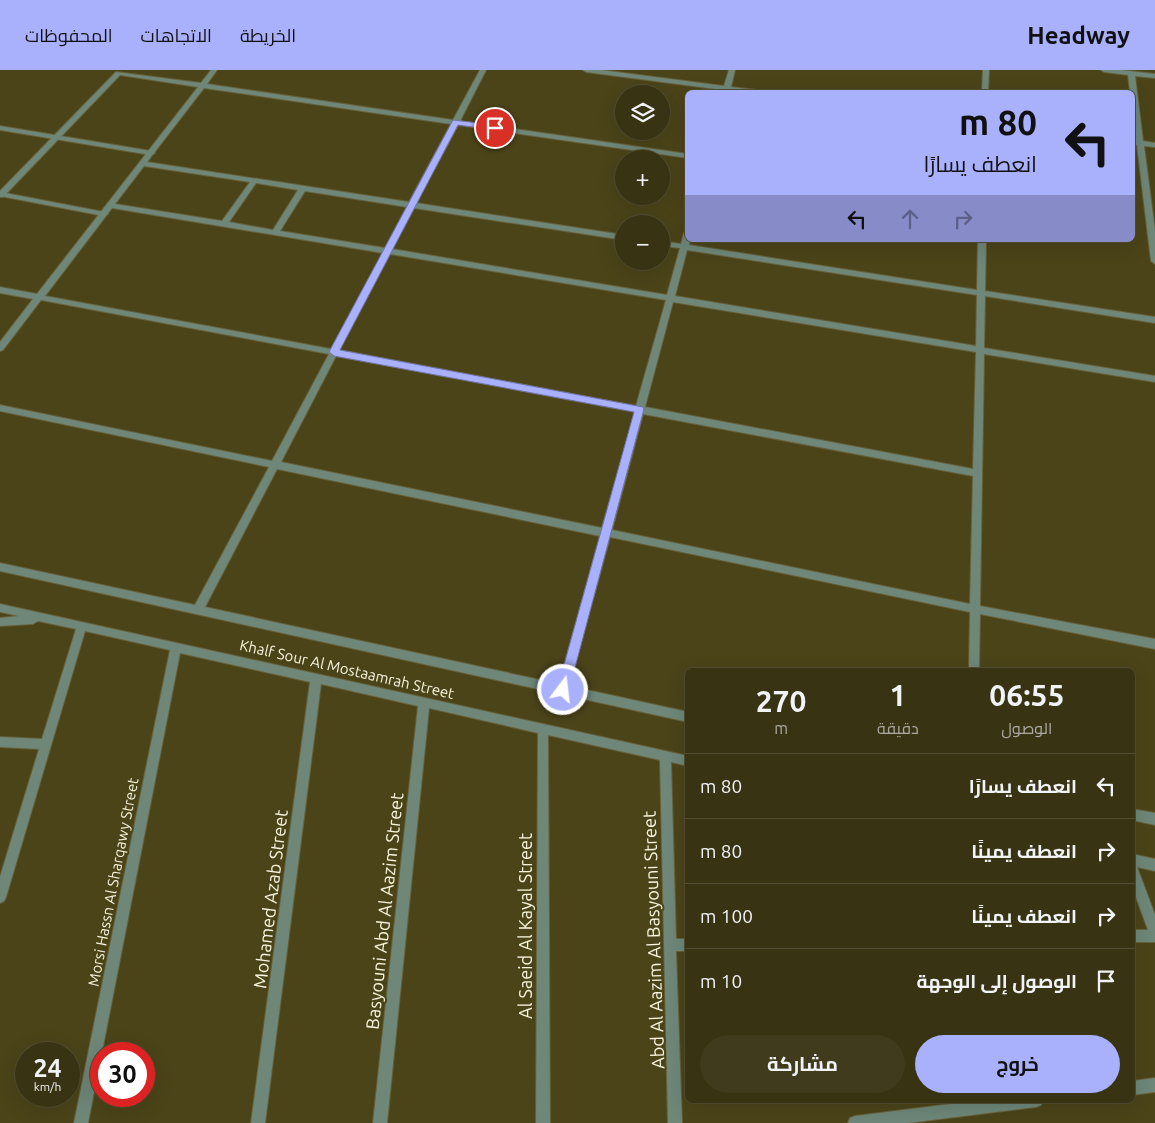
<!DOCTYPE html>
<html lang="ar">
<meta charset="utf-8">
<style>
body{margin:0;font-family:Ubuntu,Cairo,sans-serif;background:#3f3b1c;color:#f1f3f6;direction:rtl;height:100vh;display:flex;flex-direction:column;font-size:19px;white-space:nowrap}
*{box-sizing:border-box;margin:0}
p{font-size:16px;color:#abaaa0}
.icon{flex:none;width:28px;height:28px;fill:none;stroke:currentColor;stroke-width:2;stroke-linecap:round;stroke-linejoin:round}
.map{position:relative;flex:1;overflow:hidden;direction:ltr}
.panel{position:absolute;left:685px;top:598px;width:450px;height:435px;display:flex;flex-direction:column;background:#383313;border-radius:8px;box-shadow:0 5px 20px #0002,0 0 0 1px #524e33;direction:rtl}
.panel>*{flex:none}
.hud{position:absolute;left:685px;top:20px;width:450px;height:152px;border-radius:8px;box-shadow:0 5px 20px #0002,0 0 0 1px #524e33;direction:rtl;background:#a9b0fc;color:#111;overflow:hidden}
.fabs{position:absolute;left:615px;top:15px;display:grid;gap:10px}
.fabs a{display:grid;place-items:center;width:55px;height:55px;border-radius:50%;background:#383313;box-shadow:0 5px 20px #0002,0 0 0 1px #524e33;font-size:25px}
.speed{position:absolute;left:15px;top:972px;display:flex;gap:10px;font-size:25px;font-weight:700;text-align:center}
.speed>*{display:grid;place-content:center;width:65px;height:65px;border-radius:50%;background:#383313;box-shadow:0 5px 20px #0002,0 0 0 1px #524e33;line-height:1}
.speed small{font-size:12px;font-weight:400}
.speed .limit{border:8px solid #d22;background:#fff;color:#111}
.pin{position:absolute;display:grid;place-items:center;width:42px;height:42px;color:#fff;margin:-21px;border:2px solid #fff;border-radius:50%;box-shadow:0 1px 5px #0007}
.me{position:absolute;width:55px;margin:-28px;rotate:15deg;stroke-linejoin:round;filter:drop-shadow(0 0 4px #0008)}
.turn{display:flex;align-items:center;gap:18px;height:105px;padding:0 15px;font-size:22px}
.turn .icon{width:65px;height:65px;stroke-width:2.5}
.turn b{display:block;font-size:35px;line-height:42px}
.lanes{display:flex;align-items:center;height:48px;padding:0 15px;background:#0003;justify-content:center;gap:25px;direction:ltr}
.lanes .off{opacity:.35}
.eta{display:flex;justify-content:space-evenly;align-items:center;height:85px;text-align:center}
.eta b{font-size:30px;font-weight:700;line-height:35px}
.primary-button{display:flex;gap:10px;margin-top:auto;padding:10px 15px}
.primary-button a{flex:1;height:58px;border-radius:30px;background:#a9b0fc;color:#111;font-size:20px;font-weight:700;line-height:58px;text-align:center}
.primary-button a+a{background:#3f3b1c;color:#f1f3f6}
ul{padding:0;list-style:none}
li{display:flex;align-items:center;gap:15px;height:65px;padding:0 15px;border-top:1px solid #524e33}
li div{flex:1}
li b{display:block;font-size:19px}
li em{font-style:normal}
header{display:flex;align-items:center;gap:30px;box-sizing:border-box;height:70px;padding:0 25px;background:#a9b0fc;color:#111}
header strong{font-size:24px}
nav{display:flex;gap:28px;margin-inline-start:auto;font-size:18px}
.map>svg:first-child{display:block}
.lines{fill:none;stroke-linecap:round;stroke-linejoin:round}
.service-casing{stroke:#676038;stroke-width:2}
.minor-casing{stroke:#676038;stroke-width:2}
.service{fill:#6e8779;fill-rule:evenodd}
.minor{fill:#6e8779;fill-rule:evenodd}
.route{fill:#a9b0fc;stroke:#6e72a4}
.labels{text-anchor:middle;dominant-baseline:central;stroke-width:4;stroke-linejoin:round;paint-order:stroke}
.street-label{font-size:15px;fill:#f8f4dd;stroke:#4b4419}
.near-street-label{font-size:18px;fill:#f8f4dd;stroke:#4b4419}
</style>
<header>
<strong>Headway</strong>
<nav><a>الخريطة</a><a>الاتجاهات</a><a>المحفوظات</a></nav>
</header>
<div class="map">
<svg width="1155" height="1053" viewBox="0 0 1155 1053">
<rect width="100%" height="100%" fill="#4b4419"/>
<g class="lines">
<defs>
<g id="service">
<path d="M0,56L151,81L155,83L151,85L0,60Z"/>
<path d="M0,122L104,142L108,144L104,146L0,126Z"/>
</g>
<g id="minor">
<path d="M211,0H217L207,14L453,50L480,0H486L460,51L688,84V88L458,55L416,133L624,165V170L414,138L392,179L667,225L680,178L661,176V171L681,174L684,163L688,161V170H690L689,175L977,220L978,170H986L985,221L1155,247V253L985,226L984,278L1155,306V312L984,284L980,536L1155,569V579L980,544L979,600H969L970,542L610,467L569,616L688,642V652L0,501V493L195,535L269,397L0,341V335L272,391L329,284L41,230L3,280L0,281V272L33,229L0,223V217L37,224L198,17L120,5L3,127H0V121L116,2L201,13ZM204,18L451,54L409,132L147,92ZM144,96L250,112L222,151L115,134ZM256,113L298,120L273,160L229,152ZM305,121L407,137L385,178L280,161ZM112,138L383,183L331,279L45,226ZM687,180L977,225L976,276L675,226ZM390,184L666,230L636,336L339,280ZM673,232L976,282L973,399L645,337ZM336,286L635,342L602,458L281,392ZM643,344L973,406L970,534L612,460ZM277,399L600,466L559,614L205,537Z"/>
<path d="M583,0H601L724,16L729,0H735L731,17L757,20L760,22L730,20L729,22H723V20L586,2Z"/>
<path d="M983,0H989L988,22H982Z"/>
<path d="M1101,0H1121L1155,4V8L1135,6L1143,71L1155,73V77L1144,76L1155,161V194L1151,191L1137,75L1132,74V70H1136L1132,41V22H1130L1128,5L1104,2Z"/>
<path d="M0,534L688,686V696L671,692L676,869H688V881H676L682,1053H668L660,690L548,665L550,1053H536L538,663L429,638L387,1053H373L418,636L321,614L265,1053H251L310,612L180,583L88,1053H74L170,580L85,561L6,827L4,831L0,833V807L39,679L0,677V667L42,669L76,559L38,551L33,554L0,556V548L19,546L0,542Z"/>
<path d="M1132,739L1155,743V755L1132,750Z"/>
<path d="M1132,784L1155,789V801L1137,797L1155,845V872H1132V860H1148L1132,816Z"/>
<path d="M1155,1008V1022L1132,1025V1011Z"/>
<path d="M983,1030H1043L1041,1035L1036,1037L908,1053H848L850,1048L855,1046Z"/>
</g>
</defs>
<use href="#service" class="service-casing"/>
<use href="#minor" class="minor-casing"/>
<use href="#service" class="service"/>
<use href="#minor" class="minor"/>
</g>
<path class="route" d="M453,50L495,55L499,58L495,60L458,55L340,280L643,337L644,339L569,620L567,623L563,625L558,623L557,620L634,342L334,286L329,282Z"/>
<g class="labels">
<g class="street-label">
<text transform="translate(347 599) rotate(13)">Khalf Sour Al Mostaamrah Street</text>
<text transform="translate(113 812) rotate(-79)">Morsi Hassn Al Sharqawy Street</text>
</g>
<g class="near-street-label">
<text transform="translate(270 829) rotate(-83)">Mohamed Azab Street</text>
<text transform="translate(384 841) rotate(-84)">Basyouni Abd Al Aazim Street</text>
<text transform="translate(525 856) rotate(-90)">Al Saeid Al Kayal Street</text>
<text transform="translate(653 870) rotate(-92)">Abd Al Aazim Al Basyouni Street</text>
</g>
</g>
</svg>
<div class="fabs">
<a><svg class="icon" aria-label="layers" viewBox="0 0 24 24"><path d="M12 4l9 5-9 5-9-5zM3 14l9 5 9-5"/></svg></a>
<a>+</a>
<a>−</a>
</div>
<div class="speed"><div>24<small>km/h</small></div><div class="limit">30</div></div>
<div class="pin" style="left:495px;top:58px;background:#d93025"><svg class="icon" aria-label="arrive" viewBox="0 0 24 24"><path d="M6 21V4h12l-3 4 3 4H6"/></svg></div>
<svg class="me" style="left:563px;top:620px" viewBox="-20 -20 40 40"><circle r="17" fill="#a9b0fc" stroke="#fff" stroke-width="3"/><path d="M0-11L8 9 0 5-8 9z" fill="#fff"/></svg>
<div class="hud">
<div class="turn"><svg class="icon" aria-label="left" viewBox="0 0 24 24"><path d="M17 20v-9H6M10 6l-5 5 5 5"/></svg><div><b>80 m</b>انعطف يسارًا</div></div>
<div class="lanes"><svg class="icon" aria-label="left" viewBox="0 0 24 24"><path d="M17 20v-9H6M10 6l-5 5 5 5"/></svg><svg class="icon off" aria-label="ahead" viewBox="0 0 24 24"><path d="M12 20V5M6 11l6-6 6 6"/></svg><svg class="icon off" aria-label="right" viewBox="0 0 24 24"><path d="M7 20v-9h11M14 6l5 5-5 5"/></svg></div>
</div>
<section class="panel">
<div class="eta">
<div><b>06:55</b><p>الوصول</p></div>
<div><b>1</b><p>دقيقة</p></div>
<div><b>270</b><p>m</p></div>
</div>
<ul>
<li><svg class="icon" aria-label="left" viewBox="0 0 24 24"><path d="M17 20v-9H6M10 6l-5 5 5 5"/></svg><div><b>انعطف يسارًا</b></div><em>80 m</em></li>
<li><svg class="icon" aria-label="right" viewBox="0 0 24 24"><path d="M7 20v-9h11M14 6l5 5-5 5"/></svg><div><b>انعطف يمينًا</b></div><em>80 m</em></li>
<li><svg class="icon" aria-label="right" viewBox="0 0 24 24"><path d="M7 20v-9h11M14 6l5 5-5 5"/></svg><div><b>انعطف يمينًا</b></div><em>100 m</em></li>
<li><svg class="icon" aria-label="arrive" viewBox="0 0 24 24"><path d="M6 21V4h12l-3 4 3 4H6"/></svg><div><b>الوصول إلى الوجهة</b></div><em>10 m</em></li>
</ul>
<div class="primary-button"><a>خروج</a><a>مشاركة</a></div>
</section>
</div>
